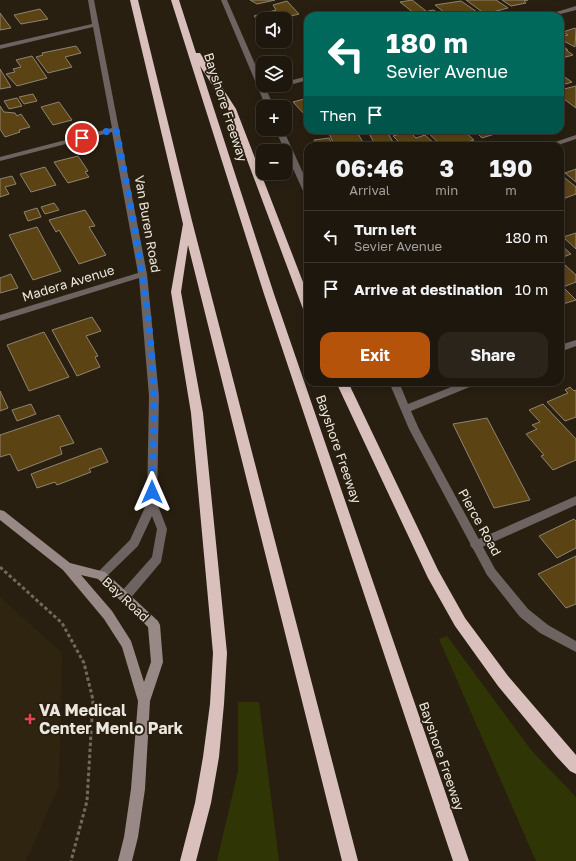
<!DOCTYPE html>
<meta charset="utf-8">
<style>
body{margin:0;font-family:"Golos Text",sans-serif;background:#2b241b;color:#f1f3f6;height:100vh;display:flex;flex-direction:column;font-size:15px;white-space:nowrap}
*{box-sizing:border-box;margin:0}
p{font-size:13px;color:#a19f9d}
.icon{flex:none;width:22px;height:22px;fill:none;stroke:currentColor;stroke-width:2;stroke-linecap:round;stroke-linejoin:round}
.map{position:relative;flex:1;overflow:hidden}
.side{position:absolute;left:304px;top:142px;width:260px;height:244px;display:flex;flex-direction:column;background:#1e170d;border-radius:12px;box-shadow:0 2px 10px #0003,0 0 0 1px #3c362e}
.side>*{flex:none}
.guide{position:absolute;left:304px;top:12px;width:260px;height:122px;border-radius:12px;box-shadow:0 2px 10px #0003,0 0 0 1px #3c362e;background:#00695c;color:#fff;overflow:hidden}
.tools{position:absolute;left:256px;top:12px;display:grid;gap:8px}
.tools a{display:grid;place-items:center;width:36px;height:36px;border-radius:8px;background:#1e170d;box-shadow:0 2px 10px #0003,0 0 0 1px #3c362e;font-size:20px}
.pin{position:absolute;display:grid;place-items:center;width:34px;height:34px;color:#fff;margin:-17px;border:2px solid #fff;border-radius:50%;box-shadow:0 1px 4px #0007}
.me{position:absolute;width:44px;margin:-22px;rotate:0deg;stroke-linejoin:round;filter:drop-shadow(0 0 3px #0008)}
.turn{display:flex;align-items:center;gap:14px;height:84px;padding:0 16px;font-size:18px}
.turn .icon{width:52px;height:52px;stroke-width:2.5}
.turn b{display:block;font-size:28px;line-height:34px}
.then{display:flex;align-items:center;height:38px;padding:0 16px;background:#0003;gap:8px;font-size:15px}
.eta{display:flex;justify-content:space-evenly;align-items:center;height:68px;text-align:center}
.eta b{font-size:24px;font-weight:700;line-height:28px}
.action{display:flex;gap:8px;margin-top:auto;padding:8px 16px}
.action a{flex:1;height:46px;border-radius:12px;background:#b45309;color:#fff;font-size:16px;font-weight:700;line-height:46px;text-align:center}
.action a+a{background:#2b241b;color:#f1f3f6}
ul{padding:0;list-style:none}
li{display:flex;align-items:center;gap:12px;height:52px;padding:0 16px;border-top:1px solid #3c362e}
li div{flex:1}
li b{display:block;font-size:15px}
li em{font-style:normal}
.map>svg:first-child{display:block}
.built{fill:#2f240f}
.green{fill:#303505}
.building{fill:#5b4314;stroke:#8e8472}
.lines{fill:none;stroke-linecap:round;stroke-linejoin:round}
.path{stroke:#70695c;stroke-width:3;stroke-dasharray:3.5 2.5;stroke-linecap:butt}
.lane{fill:#6d6361;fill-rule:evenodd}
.street{fill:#6d6361;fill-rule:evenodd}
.secondary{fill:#988986;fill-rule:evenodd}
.highway{fill:#d9c0bc;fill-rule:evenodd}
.route{stroke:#1a73e8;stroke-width:7;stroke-dasharray:0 12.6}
.health-dot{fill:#e0444e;stroke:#281f11;stroke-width:1.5}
.labels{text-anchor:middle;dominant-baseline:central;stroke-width:3.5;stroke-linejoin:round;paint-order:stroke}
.street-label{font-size:13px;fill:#ece7dd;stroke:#281f11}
.near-poi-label{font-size:16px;font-weight:bold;fill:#ece7dd;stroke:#281f11;text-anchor:start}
</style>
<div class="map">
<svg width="576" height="861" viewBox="0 0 576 861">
<rect width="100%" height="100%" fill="#281f11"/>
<path class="built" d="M0,597L62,653L59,785L26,861H0Z"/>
<g class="green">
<path d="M447,636L531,750L576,797V861H536L439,639Z"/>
<path d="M238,702H259L279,861H217L238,771Z"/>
</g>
<g class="building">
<path d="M250,0H275L257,4Z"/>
<path d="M412,0L426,11L415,14L400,2Z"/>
<path d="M466,0H496L508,8L485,14Z"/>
<path d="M502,0H528L524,1L526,3L511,6Z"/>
<path d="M287,1L299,14L279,19H263V23H261L254,16L276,10L273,5Z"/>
<path d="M461,1L477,12L468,16H449L435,5Z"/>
<path d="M40,9L48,19L21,24L14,15Z"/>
<path d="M433,10L437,12L430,14L439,13L443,16L412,15Z"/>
<path d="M0,13L11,28L0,30Z"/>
<path d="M575,28L576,29L575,47L560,39V37L568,35L563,32Z"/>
<path d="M560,44L568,50H566L573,55L562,58L560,57Z"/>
<path d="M76,46L81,53L65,57L72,67L48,73L36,57L43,55L42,53Z"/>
<path d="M32,56L47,78L17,86L6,74L15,72L13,69L21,67L16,60Z"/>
<path d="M0,69L11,87L0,89Z"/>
<path d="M560,74L572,82L566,84L560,80Z"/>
<path d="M576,86V108L560,96V90Z"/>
<path d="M33,94L37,101L24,104L19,97Z"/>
<path d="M17,98L22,106L9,109L4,101Z"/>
<path d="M308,98V118L293,102Z"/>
<path d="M59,102L72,120L53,125L41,107Z"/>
<path d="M0,106L4,112L15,113L17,116L21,114L30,127L19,130L20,132L5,137L0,129Z"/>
<path d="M327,130H356L365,146H335Z"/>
<path d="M367,130H386L393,142L376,146Z"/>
<path d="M425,130H463L474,140L454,146H442Z"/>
<path d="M474,130H507L482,138Z"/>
<path d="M409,131L416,138L425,135L437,146L387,145L399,142L393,136Z"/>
<path d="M329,138L333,146H317L314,140Z"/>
<path d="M78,156L88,171L85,172L89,177L68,183L54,162Z"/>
<path d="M45,167L56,185L31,192L20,174Z"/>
<path d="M576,169V182L565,173Z"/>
<path d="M560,174L576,187V194L560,200Z"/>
<path d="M12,176L16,184L5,187L9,194L0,197V179Z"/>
<path d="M54,203L59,210L45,214L41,207Z"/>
<path d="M37,208L41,217L28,221L24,212Z"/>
<path d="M85,210L95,226L89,227L106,255L79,264L59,230L56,232L49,220Z"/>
<path d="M37,227L61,271L33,280L9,235Z"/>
<path d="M576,233V249L563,237Z"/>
<path d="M560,245H561L571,254L563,257L560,254Z"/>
<path d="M565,265L576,275V282L563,287L576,300L563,304L560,302V267Z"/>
<path d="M11,274L18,288L0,293V278Z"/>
<path d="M92,317L101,331L86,336L98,356L95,357L100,367L77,376L52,330Z"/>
<path d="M44,332L69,377L29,391L7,345Z"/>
<path d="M570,387L574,391L576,390V417L565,421L547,402L568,393L565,390Z"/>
<path d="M0,391L8,408L0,411Z"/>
<path d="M31,404L36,414L17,421L12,410Z"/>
<path d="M543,404L576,439V460L553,470L541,456L544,455L526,434L537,429L532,425L540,422L529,410Z"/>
<path d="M59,415L74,443L60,447L62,454L18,471L10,454L0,457V435Z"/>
<path d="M487,418L530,500L494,508L453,424Z"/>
<path d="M101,448L108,462L89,469L91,472L57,485L55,482L37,488L31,474Z"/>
<path d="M574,519L576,521V548L557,558L539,536Z"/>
<path d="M576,556V604L566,608L538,574Z"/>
</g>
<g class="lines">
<path class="path" d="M0,567L62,623L84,663L93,700L87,801L71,861"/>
<path class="lane" d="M576,496V505L480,548L476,550L472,548L470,545L472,542Z"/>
<g class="street">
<path d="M88,0H94L147,274L159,396L157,503L167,529L161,562L129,600L125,601L121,600L119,596L121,592L152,557L157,529L152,516L138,546L105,578L101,580L97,578L95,575L130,540L147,503L149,396L139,278L0,321V315L138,273L112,132L0,161V157L112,128L93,27L0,49V45L92,24Z"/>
<path d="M221,0H227L265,87L273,85H285V82L308,76V80L267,91L274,107H266Z"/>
<path d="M576,6V10L553,16H543Z"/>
<path d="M275,129H283L308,184V195L304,193Z"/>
<path d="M576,135V139L555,146H543Z"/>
<path d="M576,340V346L560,352V345Z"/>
<path d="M389,382H399L408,404L464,382H479L477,384L411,411L419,429L495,569L528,609L548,625L576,641V652L540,633L520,617L487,575L409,429Z"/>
</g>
<path class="secondary" d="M0,510L4,511L70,563L105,572L158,621L160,625L163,662L150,701L145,789L138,837L132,861H118L124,837L131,789L138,701L122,647L104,619L63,570L0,520ZM81,575L98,579L148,627L151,662L144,682L131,641L112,611Z"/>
<g class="highway">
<path d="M130,0H138L192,221L358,861H342L188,245L181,292L203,413L227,653L224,704L219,757L211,803L196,861H180L195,803L203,757L210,704L213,653L191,413L171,292L183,224Z"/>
<path d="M171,0H179L196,53H200L236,109L308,295V313L303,309L228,109L200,66L274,294L469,861H453L264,294Z"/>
<path d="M336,382H348L438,570L465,618L508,676L576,755V774L570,771L556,756L498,686L455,626L428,578Z"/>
</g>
</g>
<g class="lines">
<path class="route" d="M82,138L116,129C133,217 151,305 154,395C154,427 153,460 152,492"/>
</g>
<path class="health-dot" d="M28 713h4v4h4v4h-4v4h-4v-4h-4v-4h4z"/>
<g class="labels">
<g class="street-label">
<text transform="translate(226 107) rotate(72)">Bayshore Freeway</text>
<text transform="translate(148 224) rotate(80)">Van Buren Road</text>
<text transform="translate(68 283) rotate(-17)">Madera Avenue</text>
<text transform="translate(339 449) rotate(71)">Bayshore Freeway</text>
<text transform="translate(480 522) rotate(61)">Pierce Road</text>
<text transform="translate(126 599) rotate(43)">Bay Road</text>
<text transform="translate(442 756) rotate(71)">Bayshore Freeway</text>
</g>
<g class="near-poi-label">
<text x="39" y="710">VA Medical<tspan x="39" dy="18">Center Menlo Park</tspan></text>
</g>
</g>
</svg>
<div class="tools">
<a><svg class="icon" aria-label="sound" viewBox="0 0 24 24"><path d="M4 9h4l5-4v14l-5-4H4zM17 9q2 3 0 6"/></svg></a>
<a><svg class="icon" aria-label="layers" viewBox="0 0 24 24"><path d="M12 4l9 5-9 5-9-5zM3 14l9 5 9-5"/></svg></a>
<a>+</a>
<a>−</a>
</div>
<div class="pin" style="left:82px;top:138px;background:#d93025"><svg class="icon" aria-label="arrive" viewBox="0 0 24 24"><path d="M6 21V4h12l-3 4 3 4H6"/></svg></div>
<svg class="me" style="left:152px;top:492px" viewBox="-20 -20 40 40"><path d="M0-17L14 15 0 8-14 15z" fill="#1a73e8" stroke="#fff" stroke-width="4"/></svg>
<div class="guide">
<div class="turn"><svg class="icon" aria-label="left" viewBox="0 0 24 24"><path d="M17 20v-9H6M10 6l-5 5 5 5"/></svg><div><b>180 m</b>Sevier Avenue</div></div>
<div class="then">Then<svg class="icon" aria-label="arrive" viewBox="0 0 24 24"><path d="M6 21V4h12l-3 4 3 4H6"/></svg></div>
</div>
<section class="side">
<div class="eta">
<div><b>06:46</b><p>Arrival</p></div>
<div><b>3</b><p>min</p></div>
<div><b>190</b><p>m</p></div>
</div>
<ul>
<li><svg class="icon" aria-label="left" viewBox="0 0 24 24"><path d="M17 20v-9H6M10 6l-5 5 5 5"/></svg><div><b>Turn left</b><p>Sevier Avenue</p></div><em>180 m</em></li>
<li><svg class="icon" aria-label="arrive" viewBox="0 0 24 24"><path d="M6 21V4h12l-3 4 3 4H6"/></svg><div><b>Arrive at destination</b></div><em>10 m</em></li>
</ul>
<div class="action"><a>Exit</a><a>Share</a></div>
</section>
</div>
